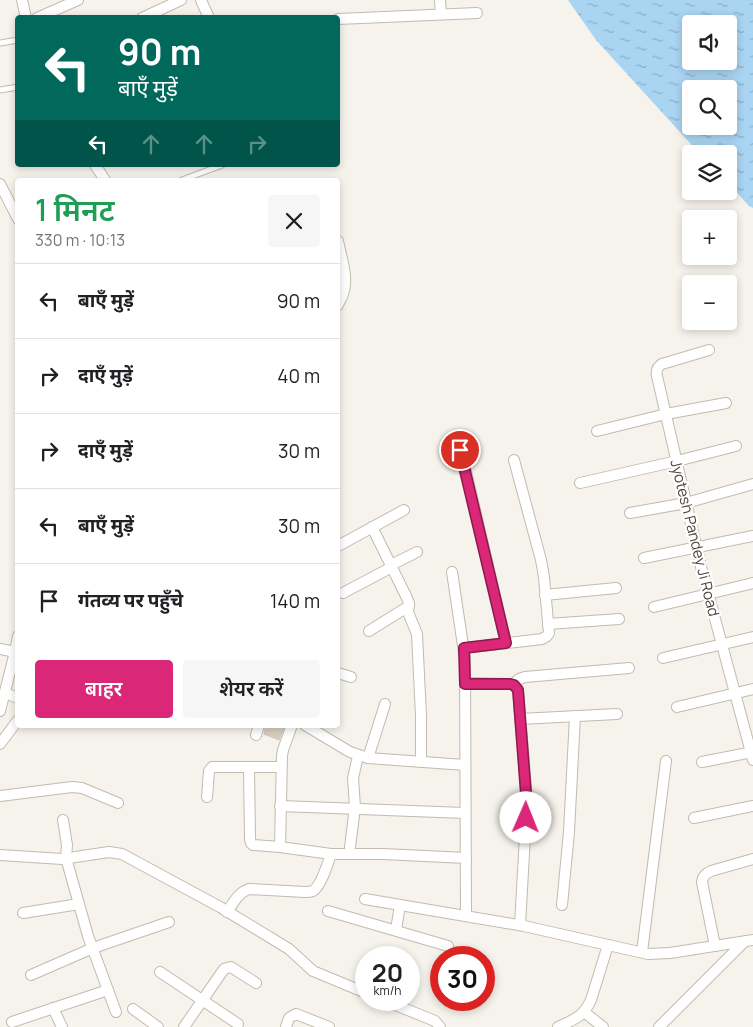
<!DOCTYPE html>
<html lang="hi">
<meta charset="utf-8">
<style>
body{margin:0;font-family:Manrope,"Noto Sans Devanagari",sans-serif;background:#f6f6f6;color:#202124;height:100vh;display:flex;flex-direction:column;font-size:19px;white-space:nowrap}
*{box-sizing:border-box;margin:0}
p{font-size:16px;color:#757577}
.icon{flex:none;width:28px;height:28px;fill:none;stroke:currentColor;stroke-width:2;stroke-linecap:round;stroke-linejoin:round}
.map{position:relative;flex:1;overflow:hidden}
.sheet{position:absolute;left:15px;top:178px;width:325px;height:550px;display:flex;flex-direction:column;background:#fff;border-radius:5px;box-shadow:0 2px 8px #0003}
.sheet>*{flex:none}
.guide{position:absolute;left:15px;top:15px;width:325px;height:152px;border-radius:5px;box-shadow:0 2px 8px #0003;background:#00695c;color:#fff;overflow:hidden}
.controls{position:absolute;left:682px;top:15px;display:grid;gap:10px}
.controls a{display:grid;place-items:center;width:55px;height:55px;border-radius:5px;background:#fff;box-shadow:0 2px 8px #0003;font-size:25px}
.speed{position:absolute;left:355px;top:946px;display:flex;gap:10px;font-size:25px;font-weight:700;text-align:center}
.speed>*{display:grid;place-content:center;width:65px;height:65px;border-radius:50%;background:#fff;box-shadow:0 2px 8px #0003;line-height:1}
.speed small{font-size:12px;font-weight:400}
.speed .limit{border:8px solid #d22;background:#fff;color:#111}
.pin{position:absolute;display:grid;place-items:center;width:42px;height:42px;color:#fff;margin:-21px;border:2px solid #fff;border-radius:50%;box-shadow:0 1px 5px #0007}
.me{position:absolute;width:55px;margin:-28px;rotate:1deg;stroke-linejoin:round;filter:drop-shadow(0 0 4px #0008)}
.turn{display:flex;align-items:center;gap:18px;height:105px;padding:0 20px;font-size:22px}
.turn .icon{width:65px;height:65px;stroke-width:2.5}
.turn b{display:block;font-size:35px;line-height:42px}
.lanes{display:flex;align-items:center;height:48px;padding:0 20px;background:#0003;justify-content:center;gap:25px;direction:ltr}
.lanes .off{opacity:.35}
.round{display:grid;place-items:center;flex:none;width:52px;height:52px;border-radius:5px;background:#f6f6f6}
.overview{display:flex;align-items:center;justify-content:space-between;height:85px;padding:0 20px}
h1{font-size:30px;font-weight:600;line-height:38px;color:#1e9e55}
.primary-button{display:flex;gap:10px;margin-top:auto;padding:10px 20px}
.primary-button a{flex:1;height:58px;border-radius:5px;background:#db2777;color:#fff;font-size:20px;font-weight:600;line-height:58px;text-align:center}
.primary-button a+a{background:#f6f6f6;color:#202124}
ul{padding:0;list-style:none}
li{display:flex;align-items:center;gap:15px;height:75px;padding:0 20px;border-top:1px solid #e0e0e0}
li div{flex:1}
li b{display:block;font-size:19px}
li em{font-style:normal}
.map>svg:first-child{display:block}
.water{fill:url(#water-ripples);fill-rule:evenodd}
.building{fill:#d8cfc1;stroke:#d3c7b4}
.lines{fill:none;stroke-linecap:round;stroke-linejoin:round}
.lane-casing{stroke:#c2bbae;stroke-width:7}
.street-casing{stroke:#c2bbae;stroke-width:12}
.lane{stroke:#fff;stroke-width:5}
.street{stroke:#fff;stroke-width:10}
.route-casing{stroke:#8e194d;stroke-width:12}
.route{stroke:#db2777;stroke-width:9}
.labels{text-anchor:middle;dominant-baseline:central;stroke-width:4.5;stroke-linejoin:round;paint-order:stroke}
.street-label{font-size:15px;fill:#4b4439;stroke:#fff}
</style>
<div class="map">
<svg width="753" height="1027" viewBox="0 0 753 1027">
<defs>
<pattern id="water-ripples" width="26" height="14" patternUnits="userSpaceOnUse" patternTransform="scale(1.25)"><rect width="26" height="14" fill="#a9d4f2"/><path d="M2 4q2-2 4 0t4 0M15 11q2-2 4 0t4 0" fill="none" stroke="#8caec5"/></pattern>
</defs>
<rect width="100%" height="100%" fill="#f6f3ec"/>
<path class="water" d="M568,0H753V208L749,206L729,184V154H700L596,40ZM691,24H729V61H691ZM691,89H729V126H691Z"/>
<path class="building" d="M266,725H285L279,740L264,734Z"/>
<g class="lines">
<defs>
<g id="lane">
<path d="M0,43L18,40"/>
<path d="M0,90L18,87"/>
<path d="M182,180L222,165"/>
</g>
<g id="street">
<path d="M22,0L26,18"/>
<path d="M201,0L209,18"/>
<path d="M440,0L441,14"/>
<path d="M37,18L78,0"/>
<path d="M142,18L181,0"/>
<path d="M338,19L477,13"/>
<path d="M95,165L105,180"/>
<path d="M0,184L18,219"/>
<path d="M338,241C341,257 349,278 343,294C342,298 339,302 338,305"/>
<path d="M709,350L662,364C657,367 656,370 657,376L700,563L753,760"/>
<path d="M597,431L666,414L726,403"/>
<path d="M461,450L506,643"/>
<path d="M580,483L677,461L736,446"/>
<path d="M630,513L686,503L753,484"/>
<path d="M372,527L407,598L409,603L408,612L417,634L421,716V762"/>
<path d="M338,546L404,510"/>
<path d="M644,558L753,536"/>
<path d="M391,565L417,552"/>
<path d="M452,572L465,659L466,916"/>
<path d="M343,593L392,567"/>
<path d="M545,595L616,588"/>
<path d="M654,607L753,583"/>
<path d="M548,624L619,619"/>
<path d="M369,631L409,606"/>
<path d="M464,648L542,639L547,636L549,633L544,577L541,560L514,460"/>
<path d="M0,649L15,652"/>
<path d="M663,658L753,637"/>
<path d="M338,673L351,677"/>
<path d="M465,683L510,684L514,685L518,690L527,800L520,925"/>
<path d="M512,685L519,679L525,677L629,668"/>
<path d="M5,693L18,698"/>
<path d="M677,707L753,689"/>
<path d="M0,711L15,652L18,636"/>
<path d="M520,719L617,714"/>
<path d="M305,725L350,752L368,758L465,765"/>
<path d="M256,735L259,725"/>
<path d="M0,744L18,720"/>
<path d="M368,758L385,704"/>
<path d="M702,762L753,752"/>
<path d="M249,767L250,839L251,843L253,845L280,847L331,854H383L466,858"/>
<path d="M0,796L72,787L82,788L118,803"/>
<path d="M207,797L209,771L212,767H281"/>
<path d="M280,806L465,813"/>
<path d="M694,818L753,806"/>
<path d="M63,820L67,845L66,858L88,936L116,1012"/>
<path d="M280,847L282,756L283,750L292,725"/>
<path d="M350,847L355,807L353,778L358,756"/>
<path d="M0,855L62,859L109,852L122,854L220,907L289,949L313,971L366,993"/>
<path d="M365,899L524,926L648,954L670,953L753,940"/>
<path d="M562,905L569,832L575,716"/>
<path d="M328,911L448,946"/>
<path d="M227,912C233,903 239,892 249,889L305,892C308,892 310,892 313,891C321,886 328,863 331,854"/>
<path d="M23,913L79,904"/>
<path d="M396,930L400,905"/>
<path d="M715,946L702,882C703,876 705,874 711,871L753,859"/>
<path d="M642,952L666,761"/>
<path d="M160,972L238,1024"/>
<path d="M31,975L93,948L169,922"/>
<path d="M383,1000L435,1021L440,1027"/>
<path d="M53,1008L62,1027"/>
<path d="M133,1009L158,1027"/>
<path d="M584,1012L603,1027"/>
<path d="M12,1022L108,990"/>
<path d="M184,1027L224,969L227,968L231,967L256,983"/>
<path d="M286,1027L289,1018L296,1014L329,1027"/>
<path d="M558,1027C575,1019 583,1017 591,1000L608,945"/>
<path d="M659,1027L744,942"/>
</g>
</defs>
<use href="#lane" class="lane-casing"/>
<use href="#street" class="street-casing"/>
<use href="#lane" class="lane"/>
<use href="#street" class="street"/>
</g>
<g class="lines">
<defs>
<path id="route" d="M460,450L506,643L464,648L465,684H510L514,685L518,690L526,794V818"/>
</defs>
<use href="#route" class="route-casing"/>
<use href="#route" class="route"/>
</g>
<g class="labels">
<g class="street-label">
<text transform="translate(695 538) rotate(76)">Jyotesh Pandey Ji Road</text>
</g>
</g>
</svg>
<div class="controls">
<a><svg class="icon" aria-label="sound" viewBox="0 0 24 24"><path d="M4 9h4l5-4v14l-5-4H4zM17 9q2 3 0 6"/></svg></a>
<a><svg class="icon" aria-label="search" viewBox="0 0 24 24"><circle cx="10" cy="10" r="6"/><path d="M15 15l6 6"/></svg></a>
<a><svg class="icon" aria-label="layers" viewBox="0 0 24 24"><path d="M12 4l9 5-9 5-9-5zM3 14l9 5 9-5"/></svg></a>
<a>+</a>
<a>−</a>
</div>
<div class="speed"><div>20<small>km/h</small></div><div class="limit">30</div></div>
<div class="pin" style="left:460px;top:450px;background:#d93025"><svg class="icon" aria-label="arrive" viewBox="0 0 24 24"><path d="M6 21V4h12l-3 4 3 4H6"/></svg></div>
<svg class="me" style="left:526px;top:818px" viewBox="-20 -20 40 40"><circle r="19" fill="#fff"/><path d="M0-13L10 11 0 6-10 11z" fill="#db2777"/></svg>
<div class="guide">
<div class="turn"><svg class="icon" aria-label="left" viewBox="0 0 24 24"><path d="M17 20v-9H6M10 6l-5 5 5 5"/></svg><div><b>90 m</b>बाएँ मुड़ें</div></div>
<div class="lanes"><svg class="icon" aria-label="left" viewBox="0 0 24 24"><path d="M17 20v-9H6M10 6l-5 5 5 5"/></svg><svg class="icon off" aria-label="ahead" viewBox="0 0 24 24"><path d="M12 20V5M6 11l6-6 6 6"/></svg><svg class="icon off" aria-label="ahead" viewBox="0 0 24 24"><path d="M12 20V5M6 11l6-6 6 6"/></svg><svg class="icon off" aria-label="right" viewBox="0 0 24 24"><path d="M7 20v-9h11M14 6l5 5-5 5"/></svg></div>
</div>
<section class="sheet">
<div class="overview"><div><h1>1 मिनट</h1><p>330 m · 10:13</p></div><a class="round"><svg class="icon" aria-label="close" viewBox="0 0 24 24"><path d="M6 6l12 12M18 6L6 18"/></svg></a></div>
<ul>
<li><svg class="icon" aria-label="left" viewBox="0 0 24 24"><path d="M17 20v-9H6M10 6l-5 5 5 5"/></svg><div><b>बाएँ मुड़ें</b></div><em>90 m</em></li>
<li><svg class="icon" aria-label="right" viewBox="0 0 24 24"><path d="M7 20v-9h11M14 6l5 5-5 5"/></svg><div><b>दाएँ मुड़ें</b></div><em>40 m</em></li>
<li><svg class="icon" aria-label="right" viewBox="0 0 24 24"><path d="M7 20v-9h11M14 6l5 5-5 5"/></svg><div><b>दाएँ मुड़ें</b></div><em>30 m</em></li>
<li><svg class="icon" aria-label="left" viewBox="0 0 24 24"><path d="M17 20v-9H6M10 6l-5 5 5 5"/></svg><div><b>बाएँ मुड़ें</b></div><em>30 m</em></li>
<li><svg class="icon" aria-label="arrive" viewBox="0 0 24 24"><path d="M6 21V4h12l-3 4 3 4H6"/></svg><div><b>गंतव्य पर पहुँचे</b></div><em>140 m</em></li>
</ul>
<div class="primary-button"><a>बाहर</a><a>शेयर करें</a></div>
</section>
</div>
